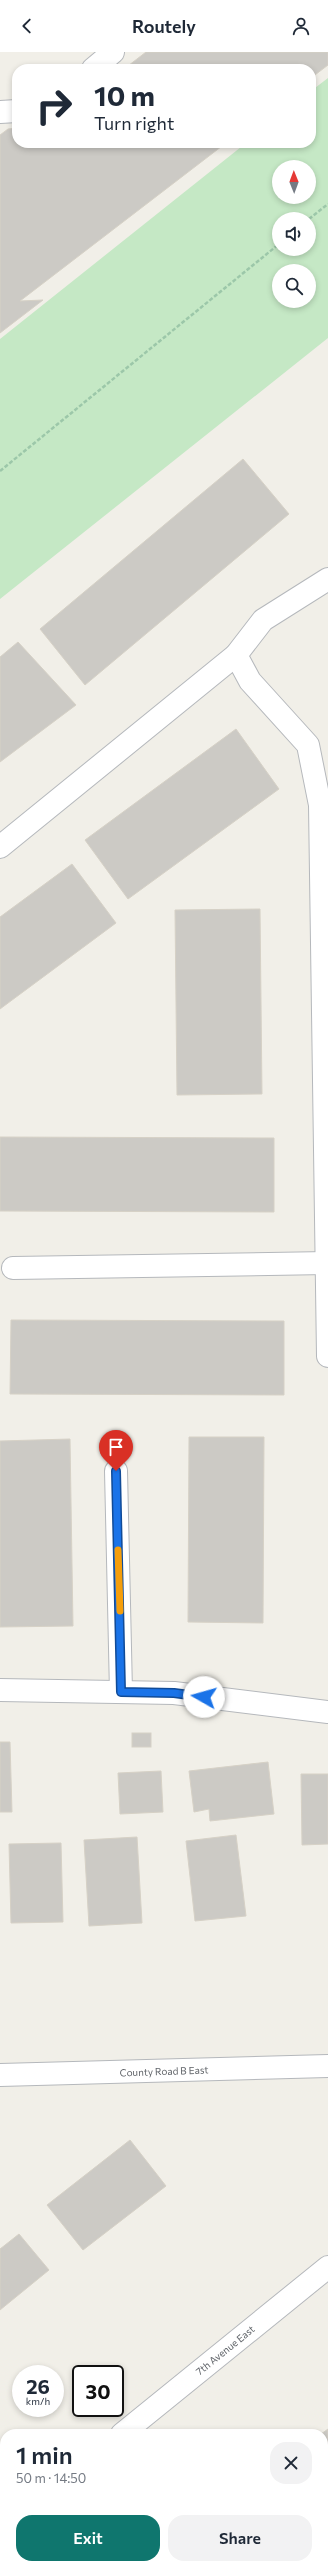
<!DOCTYPE html>
<meta charset="utf-8">
<style>
body{margin:0;font-family:Commissioner,sans-serif;background:#f2f2f3;color:#1f2937;height:100vh;display:flex;flex-direction:column;font-size:15px;white-space:nowrap}
*{box-sizing:border-box;margin:0}
p{font-size:13px;color:#747a83}
.icon{flex:none;width:22px;height:22px;fill:none;stroke:currentColor;stroke-width:2;stroke-linecap:round;stroke-linejoin:round}
.map{position:relative;flex:1;overflow:hidden}
.sheet{position:absolute;left:0px;top:2377px;width:328px;height:140px;display:flex;flex-direction:column;background:#fff;border-radius:16px 16px 0 0;box-shadow:0 2px 6px #0003}
.sheet>*{flex:none}
.top-card{position:absolute;left:12px;top:12px;width:304px;height:84px;border-radius:16px;box-shadow:0 2px 6px #0003;background:#fff;color:#1f2937;overflow:hidden}
.needle{width:26px;rotate:359deg}
.tools{position:absolute;left:272px;top:108px;display:grid;gap:8px}
.tools a{display:grid;place-items:center;width:44px;height:44px;border-radius:50%;background:#fff;box-shadow:0 2px 6px #0003;font-size:20px}
.speed{position:absolute;left:12px;top:2313px;display:flex;gap:8px;font-size:20px;font-weight:700;text-align:center}
.speed>*{display:grid;place-content:center;width:52px;height:52px;border-radius:50%;background:#fff;box-shadow:0 2px 6px #0003;line-height:1}
.speed small{font-size:10px;font-weight:400}
.speed .limit{border:2px solid #111;border-radius:6px;background:#fff;color:#111}
.pin{position:absolute;display:grid;place-items:center;width:34px;height:34px;color:#fff;margin:-41px -17px;border-radius:50% 50% 50% 0;rotate:-45deg;box-shadow:0 0 4px #0007}
.pin .icon{rotate:45deg}
.me{position:absolute;width:44px;margin:-22px;rotate:277deg;stroke-linejoin:round;filter:drop-shadow(0 0 3px #0008)}
.turn{display:flex;align-items:center;gap:14px;height:84px;padding:0 16px;font-size:18px}
.turn .icon{width:52px;height:52px;stroke-width:2.5}
.turn b{display:block;font-size:28px;line-height:34px}
.round{display:grid;place-items:center;flex:none;width:42px;height:42px;border-radius:16px;background:#f2f2f3}
.summary{display:flex;align-items:center;justify-content:space-between;height:68px;padding:0 16px}
h1{font-size:24px;font-weight:600;line-height:30px}
.action{display:flex;gap:8px;margin-top:auto;padding:8px 16px}
.action a{flex:1;height:46px;border-radius:16px;background:#0f766e;color:#fff;font-size:16px;font-weight:600;line-height:46px;text-align:center}
.action a+a{background:#f2f2f3;color:#1f2937}
header{display:flex;justify-content:space-between;align-items:center;height:52px;padding:0 16px;background:#fff;font-size:18px;font-weight:600}
.map>svg:first-child{display:block}
.green{fill:#c5e8c5;fill-rule:evenodd}
.building{fill:#cccac5;stroke:#d6d1c6}
.lines{fill:none;stroke-linecap:round;stroke-linejoin:round}
.minor-casing{stroke:#b5b8bc;stroke-width:24}
.path{stroke:#9cc7a9;stroke-width:2.5;stroke-dasharray:4 2;stroke-linecap:butt}
.minor{stroke:#fff;stroke-width:22}
.route-casing{stroke:#114b97;stroke-width:10}
.route{stroke:#1a73e8;stroke-width:7}
.slow{stroke:#f59e0b;stroke-width:7}
.labels{text-anchor:middle;dominant-baseline:central;stroke-width:3;stroke-linejoin:round;paint-order:stroke}
.street-label{font-size:10px;fill:#5f6368;stroke:#fff}
</style>
<header><svg class="icon" aria-label="back" viewBox="0 0 24 24"><path d="M15 5l-7 7 7 7"/></svg>Routely<svg class="icon" aria-label="person" viewBox="0 0 24 24"><circle cx="12" cy="8" r="4"/><path d="M4 21q1-7 8-7t8 7"/></svg></header>
<div class="map">
<svg width="328" height="2517" viewBox="0 0 328 2517">
<rect width="100%" height="100%" fill="#f1efe8"/>
<path class="green" d="M328,26V286L0,547V287L246,91H311V39ZM279,115H309V145H279ZM279,167H309V197H279ZM279,219H309V249H279Z"/>
<g class="building">
<path d="M146,0H328V13L311,26V17H124Z"/>
<path d="M17,76V91H226L20,249L43,248L0,281V83L8,77Z"/>
<path d="M243,407L289,462L85,633L40,577Z"/>
<path d="M18,590L76,653L0,710V605Z"/>
<path d="M236,677L279,737L128,847L85,788Z"/>
<path d="M72,812L116,871L0,957V865Z"/>
<path d="M260,857L262,1042L177,1043L175,858Z"/>
<path d="M0,1085L274,1086V1160L0,1159Z"/>
<path d="M11,1268L284,1269V1343L10,1342Z"/>
<path d="M189,1385H264L263,1571L188,1570Z"/>
<path d="M70,1387L73,1574L0,1575V1389Z"/>
<rect x="132" y="1681" width="19" height="14"/>
<path d="M0,1690H10L12,1760H0Z"/>
<path d="M268,1710L274,1762L210,1769L209,1757L194,1760L189,1719Z"/>
<path d="M161,1719L163,1760L120,1762L118,1721Z"/>
<path d="M301,1722H328V1792L302,1793Z"/>
<path d="M236,1783L246,1864L195,1869L186,1789Z"/>
<path d="M137,1785L142,1871L89,1874L84,1788Z"/>
<path d="M61,1791L63,1870L11,1871L9,1792Z"/>
<path d="M130,2088L166,2134L83,2198L47,2153Z"/>
<path d="M19,2182L49,2218L0,2258V2197Z"/>
<path d="M328,2377V2420L323,2414L321,2382Z"/>
<path d="M323,2440L328,2446V2478L323,2481Z"/>
<path d="M143,2512H237L231,2517H138Z"/>
</g>
<g class="lines">
<defs>
<g id="minor">
<path d="M93,17L113,0"/>
<path d="M0,60L17,59"/>
<path d="M328,527L263,568L236,603L250,629L308,693L320,753L328,1304"/>
<path d="M0,795L236,603"/>
<path d="M13,1216L327,1211"/>
<path d="M116,1419L121,1640"/>
<path d="M0,1638L174,1641L328,1660"/>
<path d="M0,2023L328,2014"/>
<path d="M122,2382L328,2215"/>
<path d="M0,2480L5,2476"/>
</g>
</defs>
<use href="#minor" class="minor-casing"/>
<g class="path">
<path d="M309,167L328,152"/>
<path d="M0,419L279,192"/>
</g>
<use href="#minor" class="minor"/>
</g>
<g class="lines">
<defs>
<path id="route" d="M116,1419L121,1640L174,1641L204,1645"/>
</defs>
<use href="#route" class="route-casing"/>
<use href="#route" class="route"/>
<path class="slow" d="M118,1498L120,1559"/>
</g>
<g class="labels">
<g class="street-label">
<text transform="translate(164 2019) rotate(-2)">County Road B East</text>
<text transform="translate(225 2298) rotate(-39)">7th Avenue East</text>
</g>
</g>
</svg>
<div class="tools">
<a><svg class="needle" viewBox="-14 -14 28 28"><path d="M0-13l5 13h-10z" fill="#e53935"/><path d="M0 13l5-13h-10z" fill="#747a83"/></svg></a>
<a><svg class="icon" aria-label="sound" viewBox="0 0 24 24"><path d="M4 9h4l5-4v14l-5-4H4zM17 9q2 3 0 6"/></svg></a>
<a><svg class="icon" aria-label="search" viewBox="0 0 24 24"><circle cx="10" cy="10" r="6"/><path d="M15 15l6 6"/></svg></a>
</div>
<div class="speed"><div>26<small>km/h</small></div><div class="limit">30</div></div>
<div class="pin" style="left:116px;top:1419px;background:#d93025"><svg class="icon" aria-label="arrive" viewBox="0 0 24 24"><path d="M6 21V4h12l-3 4 3 4H6"/></svg></div>
<svg class="me" style="left:204px;top:1645px" viewBox="-20 -20 40 40"><circle r="19" fill="#fff"/><path d="M0-13L10 11 0 6-10 11z" fill="#1a73e8"/></svg>
<div class="top-card">
<div class="turn"><svg class="icon" aria-label="right" viewBox="0 0 24 24"><path d="M7 20v-9h11M14 6l5 5-5 5"/></svg><div><b>10 m</b>Turn right</div></div>
</div>
<section class="sheet">
<div class="summary"><div><h1>1 min</h1><p>50 m · 14:50</p></div><a class="round"><svg class="icon" aria-label="close" viewBox="0 0 24 24"><path d="M6 6l12 12M18 6L6 18"/></svg></a></div>
<div class="action"><a>Exit</a><a>Share</a></div>
</section>
</div>
